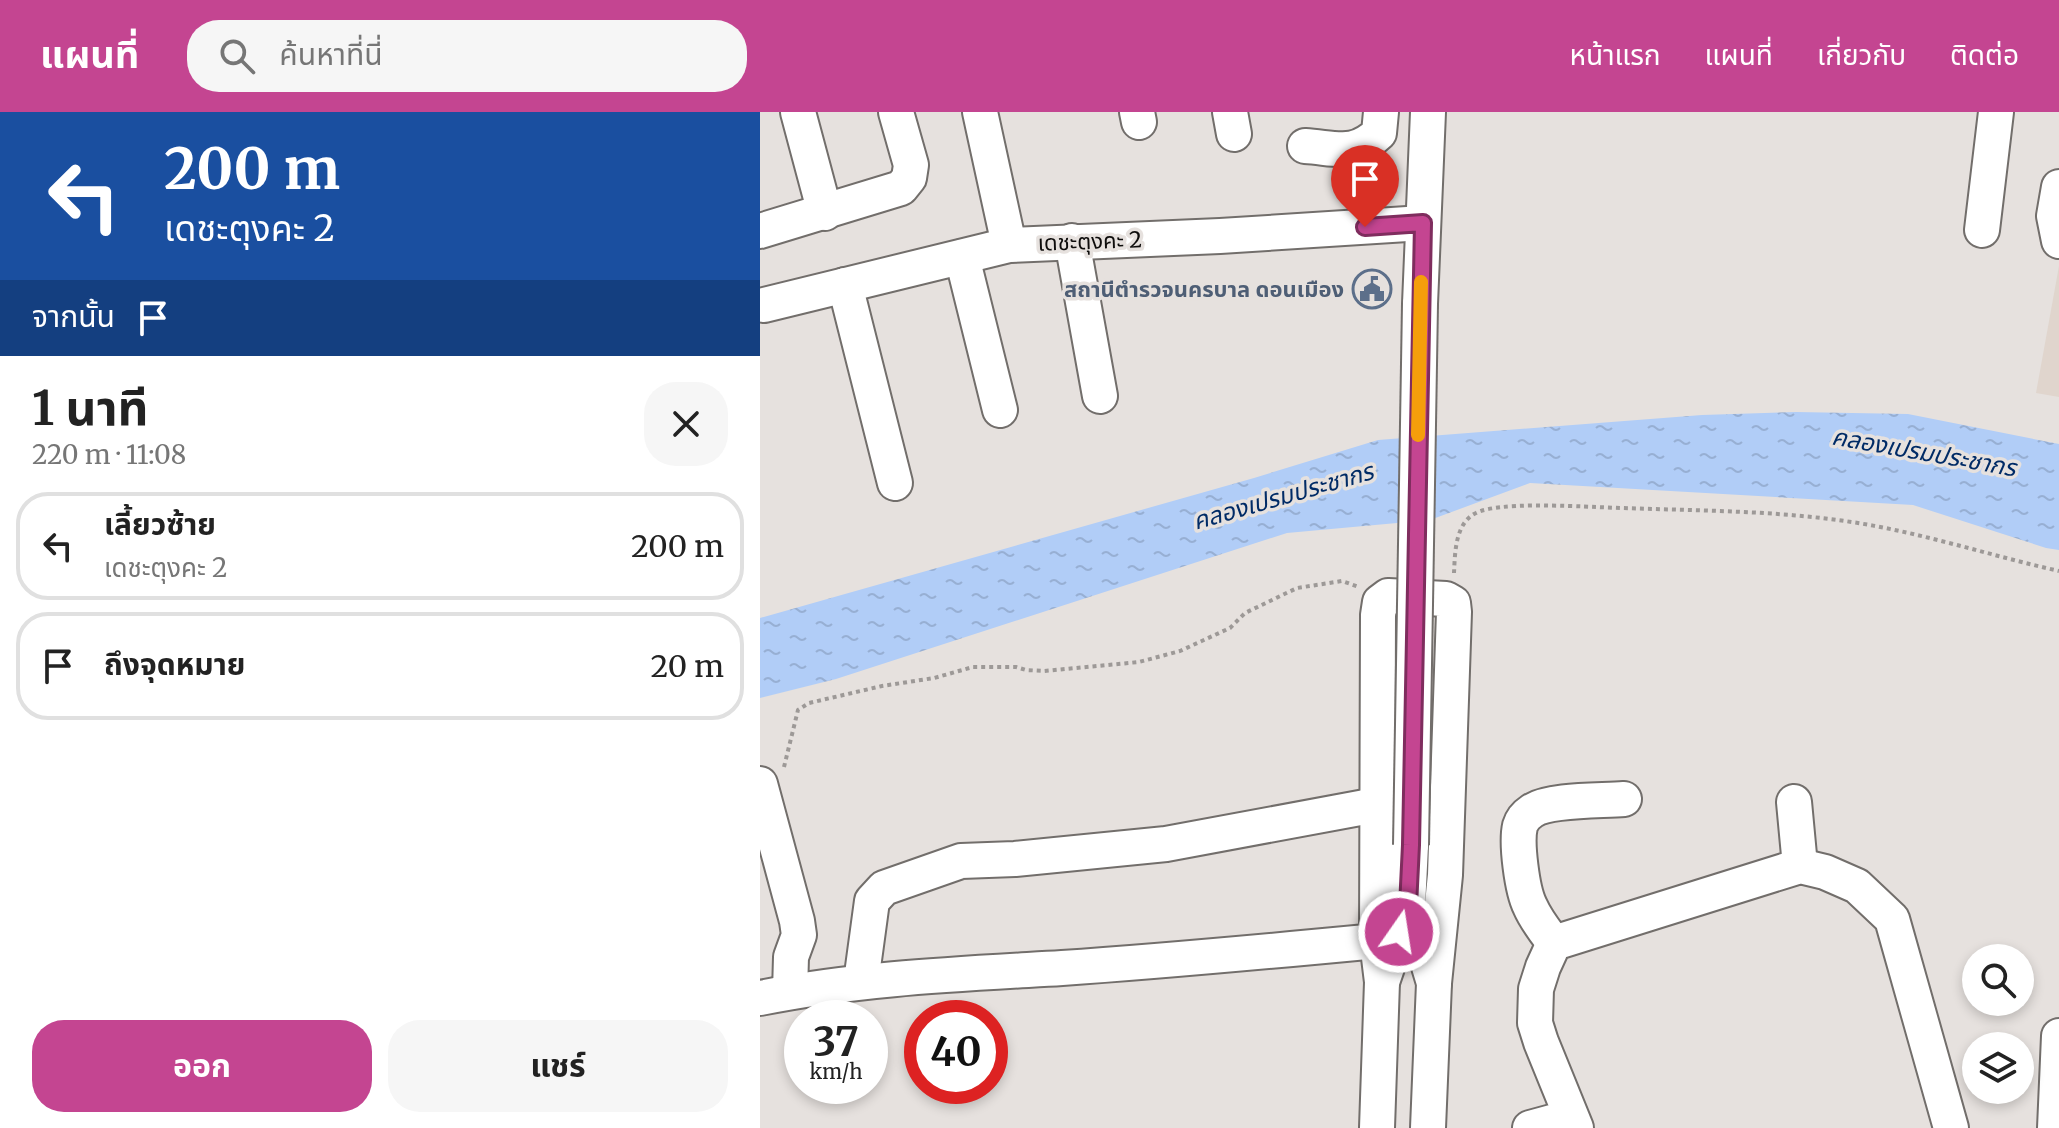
<!DOCTYPE html>
<html lang="th">
<meta charset="utf-8">
<style>
body{margin:0;font-family:Merriweather,"Noto Sans Thai",serif;background:#f6f6f6;color:#222;height:100vh;display:flex;flex-direction:column;font-size:30px;white-space:nowrap}
*{box-sizing:border-box;margin:0}
p{font-size:26px;color:#767676}
.icon{flex:none;width:44px;height:44px;fill:none;stroke:currentColor;stroke-width:2;stroke-linecap:round;stroke-linejoin:round}
.map{position:relative;flex:1;overflow:hidden}
.panel{display:flex;flex-direction:column;background:#fff;width:760px}
.panel>*{flex:none}
.hud{background:#1a4fa0;color:#fff;overflow:hidden}
.controls{position:absolute;left:1202px;top:832px;display:grid;gap:16px}
.controls a{display:grid;place-items:center;width:72px;height:72px;border-radius:50%;background:#fff;box-shadow:0 4px 12px #0003;font-size:40px}
.speed{position:absolute;left:24px;top:888px;display:flex;gap:16px;font-size:40px;font-weight:700;text-align:center}
.speed>*{display:grid;place-content:center;width:104px;height:104px;border-radius:50%;background:#fff;box-shadow:0 4px 12px #0003;line-height:1}
.speed small{font-size:20px;font-weight:400}
.speed .limit{border:12px solid #d22;background:#fff;color:#111}
.pin{position:absolute;display:grid;place-items:center;width:68px;height:68px;color:#fff;margin:-82px -34px;border-radius:50% 50% 50% 0;rotate:-45deg;box-shadow:0 0 8px #0007}
.pin .icon{rotate:45deg}
.me{position:absolute;width:88px;margin:-44px;rotate:13deg;stroke-linejoin:round;filter:drop-shadow(0 0 6px #0008)}
.turn{display:flex;align-items:center;gap:28px;height:168px;padding:0 32px;font-size:36px}
.turn .icon{width:104px;height:104px;stroke-width:2.5}
.turn b{display:block;font-size:56px;line-height:68px}
.then{display:flex;align-items:center;height:76px;padding:0 32px;background:#0003;gap:16px;font-size:30px}
.round{display:grid;place-items:center;flex:none;width:84px;height:84px;border-radius:32px;background:#f6f6f6}
.headline{display:flex;align-items:center;justify-content:space-between;height:136px;padding:0 32px}
h1{font-size:48px;font-weight:700;line-height:60px}
.cta{display:flex;gap:16px;margin-top:auto;padding:16px 32px}
.cta a{flex:1;height:92px;border-radius:32px;background:#c44591;color:#fff;font-size:32px;font-weight:700;line-height:92px;text-align:center}
.cta a+a{background:#f6f6f6;color:#222}
ul{padding:0;list-style:none}
li{display:flex;align-items:center;gap:24px;height:108px;margin:0 16px 12px;padding:0 16px;border:4px solid #e0e0e0;border-radius:32px}
li div{flex:1}
li b{display:block;font-size:30px}
li em{font-style:normal}
header{display:flex;align-items:center;gap:48px;box-sizing:border-box;height:112px;padding:0 40px;background:#c44591;color:#fff}
header strong{font-size:38px}
nav{display:flex;gap:44px;margin-inline-start:auto;font-size:28px}
.search{width:560px;height:72px;background:#f6f6f6;display:flex;align-items:center;gap:20px;box-sizing:border-box;padding:0 28px;border-radius:32px;color:#767676;font-size:30px}
main{display:flex;flex:1;min-height:0}
.map>svg:first-child{display:block}
.built{fill:#e0d5cd}
.water{fill:url(#water-ripples)}
.lines{fill:none;stroke-linecap:round;stroke-linejoin:round}
.minor-casing{stroke:#726e6b;stroke-width:38}
.path{stroke:#9d9997;stroke-width:4;stroke-dasharray:4 4;stroke-linecap:butt}
.minor{stroke:#fff;stroke-width:34}
.minor-bridge-casing{stroke:#726e6b;stroke-width:38;stroke-linecap:butt}
.minor-bridge{stroke:#fff;stroke-width:34}
.route-casing{stroke:#7f2d5e;stroke-width:20}
.route{stroke:#c44591;stroke-width:14}
.slow{stroke:#f59e0b;stroke-width:14}
.labels{text-anchor:middle;dominant-baseline:central;stroke-width:7;stroke-linejoin:round;paint-order:stroke}
.street-label{font-size:22px;fill:#0e0d0c;stroke:#e6e1de}
.service-label{font-size:22px;font-weight:bold;fill:#4e5e75;stroke:#e6e1de;text-anchor:end}
.water-label{font-size:24px;font-style:italic;fill:#002b66;stroke:#e6e1de}
</style>
<header>
<strong>แผนที่</strong>
<div class="search"><svg class="icon" aria-label="search" viewBox="0 0 24 24"><circle cx="10" cy="10" r="6"/><path d="M15 15l6 6"/></svg>ค้นหาที่นี่</div>
<nav><a>หน้าแรก</a><a>แผนที่</a><a>เกี่ยวกับ</a><a>ติดต่อ</a></nav>
</header>
<main>
<section class="panel">
<div class="hud">
<div class="turn"><svg class="icon" aria-label="left" viewBox="0 0 24 24"><path d="M17 20v-9H6M10 6l-5 5 5 5"/></svg><div><b>200 m</b>เดชะตุงคะ 2</div></div>
<div class="then">จากนั้น<svg class="icon" aria-label="arrive" viewBox="0 0 24 24"><path d="M6 21V4h12l-3 4 3 4H6"/></svg></div>
</div>
<div class="headline"><div><h1>1 นาที</h1><p>220 m · 11:08</p></div><a class="round"><svg class="icon" aria-label="close" viewBox="0 0 24 24"><path d="M6 6l12 12M18 6L6 18"/></svg></a></div>
<ul>
<li><svg class="icon" aria-label="left" viewBox="0 0 24 24"><path d="M17 20v-9H6M10 6l-5 5 5 5"/></svg><div><b>เลี้ยวซ้าย</b><p>เดชะตุงคะ 2</p></div><em>200 m</em></li>
<li><svg class="icon" aria-label="arrive" viewBox="0 0 24 24"><path d="M6 21V4h12l-3 4 3 4H6"/></svg><div><b>ถึงจุดหมาย</b></div><em>20 m</em></li>
</ul>
<div class="cta"><a>ออก</a><a>แชร์</a></div>
</section>
<div class="map">
<svg width="1299" height="1016" viewBox="0 0 1299 1016">
<defs>
<pattern id="water-ripples" width="26" height="14" patternUnits="userSpaceOnUse" patternTransform="scale(2)"><rect width="26" height="14" fill="#b1cdf7"/><path d="M2 4q2-2 4 0t4 0M15 11q2-2 4 0t4 0" fill="none" stroke="#97afd3"/></pattern>
</defs>
<rect width="100%" height="100%" fill="#e6e1de"/>
<path class="built" d="M1299,154V285L1276,281Z"/>
<path class="water" d="M1036,300L1148,302L1299,332V438L1286,436L1153,393L770,371L670,408L527,421L76,567L0,586V506L494,366L618,328L942,303Z"/>
<g class="lines">
<defs>
<g id="minor">
<path d="M38,0L65,101"/>
<path d="M220,0L249,133"/>
<path d="M377,0L379,10"/>
<path d="M470,0L474,22"/>
<path d="M545,34C577,36 594,45 619,21L621,0"/>
<path d="M1299,75L1294,104L1299,129"/>
<path d="M1222,118L1236,0"/>
<path d="M0,119L141,76L149,66L151,53L136,0"/>
<path d="M312,129L340,284"/>
<path d="M202,145L240,298"/>
<path d="M85,173L135,371"/>
<path d="M660,192L668,0"/>
<path d="M4,193L249,133L460,124L663,111"/>
<path d="M0,672L37,809L39,823L31,845L30,880"/>
<path d="M1034,690L1040,754"/>
<path d="M794,831C785,819 776,808 770,794C762,778 756,731 760,714C762,707 766,703 772,699C790,687 841,689 864,687"/>
<path d="M668,851L674,871L668,1016"/>
<path d="M101,870L112,789L124,776L201,749L255,747L406,732L616,693"/>
<path d="M622,870L617,829L618,503L620,490L628,484L686,487L693,491L694,500L685,763L674,871"/>
<path d="M0,886C99,866 201,862 302,856C407,849 512,839 617,829"/>
<path d="M617,1016L622,870L648,794L651,733"/>
<path d="M770,1016L792,1010L810,1016"/>
<path d="M816,1016L781,930L775,911L776,877L783,855L794,831L1040,754L1065,760L1097,774L1132,807L1191,1016"/>
<path d="M1295,1016L1299,924"/>
</g>
</defs>
<use href="#minor" class="minor-casing"/>
<g class="path">
<path d="M694,461C695,441 695,411 716,401C737,390 810,394 836,395C923,399 1011,397 1098,411C1166,422 1232,444 1299,459"/>
<path d="M24,655L38,598L49,591L122,574L174,566L213,555H256L266,558L284,559L379,550L420,539L470,516L485,501L537,476L582,469L599,475"/>
</g>
<use href="#minor" class="minor"/>
<defs>
<path id="minor-bridge" d="M651,733L660,192"/>
</defs>
<use href="#minor-bridge" class="minor-bridge-casing"/>
<use href="#minor-bridge" class="minor-bridge"/>
</g>
<g class="lines">
<defs>
<path id="route" d="M605,115L663,111L651,733L648,794L639,820"/>
</defs>
<use href="#route" class="route-casing"/>
<use href="#route" class="route"/>
<path class="slow" d="M658,323L661,170"/>
</g>
<defs>
<symbol id="civic-ring" viewBox="-11 -11 22 22"><circle r="9.5" fill="#e6e1de" stroke="#5c6f8a" stroke-width="1.5"/><path d="M-.6-6.5H3V-4.5H.6V-3L4-1V1h2V6H-6V1h2V-1L-.6-3ZM-1.2 2.5V6h2.4V2.5Z" fill="#5c6f8a"/></symbol>
</defs>
<g fill-rule="evenodd">
<use href="#civic-ring" x="590" y="155" width="44" height="44"/>
</g>
<g class="labels">
<g class="street-label">
<text transform="translate(330 129) rotate(-2)">เดชะตุงคะ 2</text>
</g>
<g class="service-label">
<text x="584" y="177">สถานีตำรวจนครบาล ดอนเมือง</text>
</g>
<g class="water-label">
<text transform="translate(1164 340) rotate(10)">คลองเปรมประชากร</text>
<text transform="translate(523 384) rotate(-16)">คลองเปรมประชากร</text>
</g>
</g>
</svg>
<div class="controls">
<a><svg class="icon" aria-label="search" viewBox="0 0 24 24"><circle cx="10" cy="10" r="6"/><path d="M15 15l6 6"/></svg></a>
<a><svg class="icon" aria-label="layers" viewBox="0 0 24 24"><path d="M12 4l9 5-9 5-9-5zM3 14l9 5 9-5"/></svg></a>
</div>
<div class="speed"><div>37<small>km/h</small></div><div class="limit">40</div></div>
<div class="pin" style="left:605px;top:115px;background:#d93025"><svg class="icon" aria-label="arrive" viewBox="0 0 24 24"><path d="M6 21V4h12l-3 4 3 4H6"/></svg></div>
<svg class="me" style="left:639px;top:820px" viewBox="-20 -20 40 40"><circle r="17" fill="#c44591" stroke="#fff" stroke-width="3"/><path d="M0-11L8 9 0 5-8 9z" fill="#fff"/></svg>
</div>
</main>
